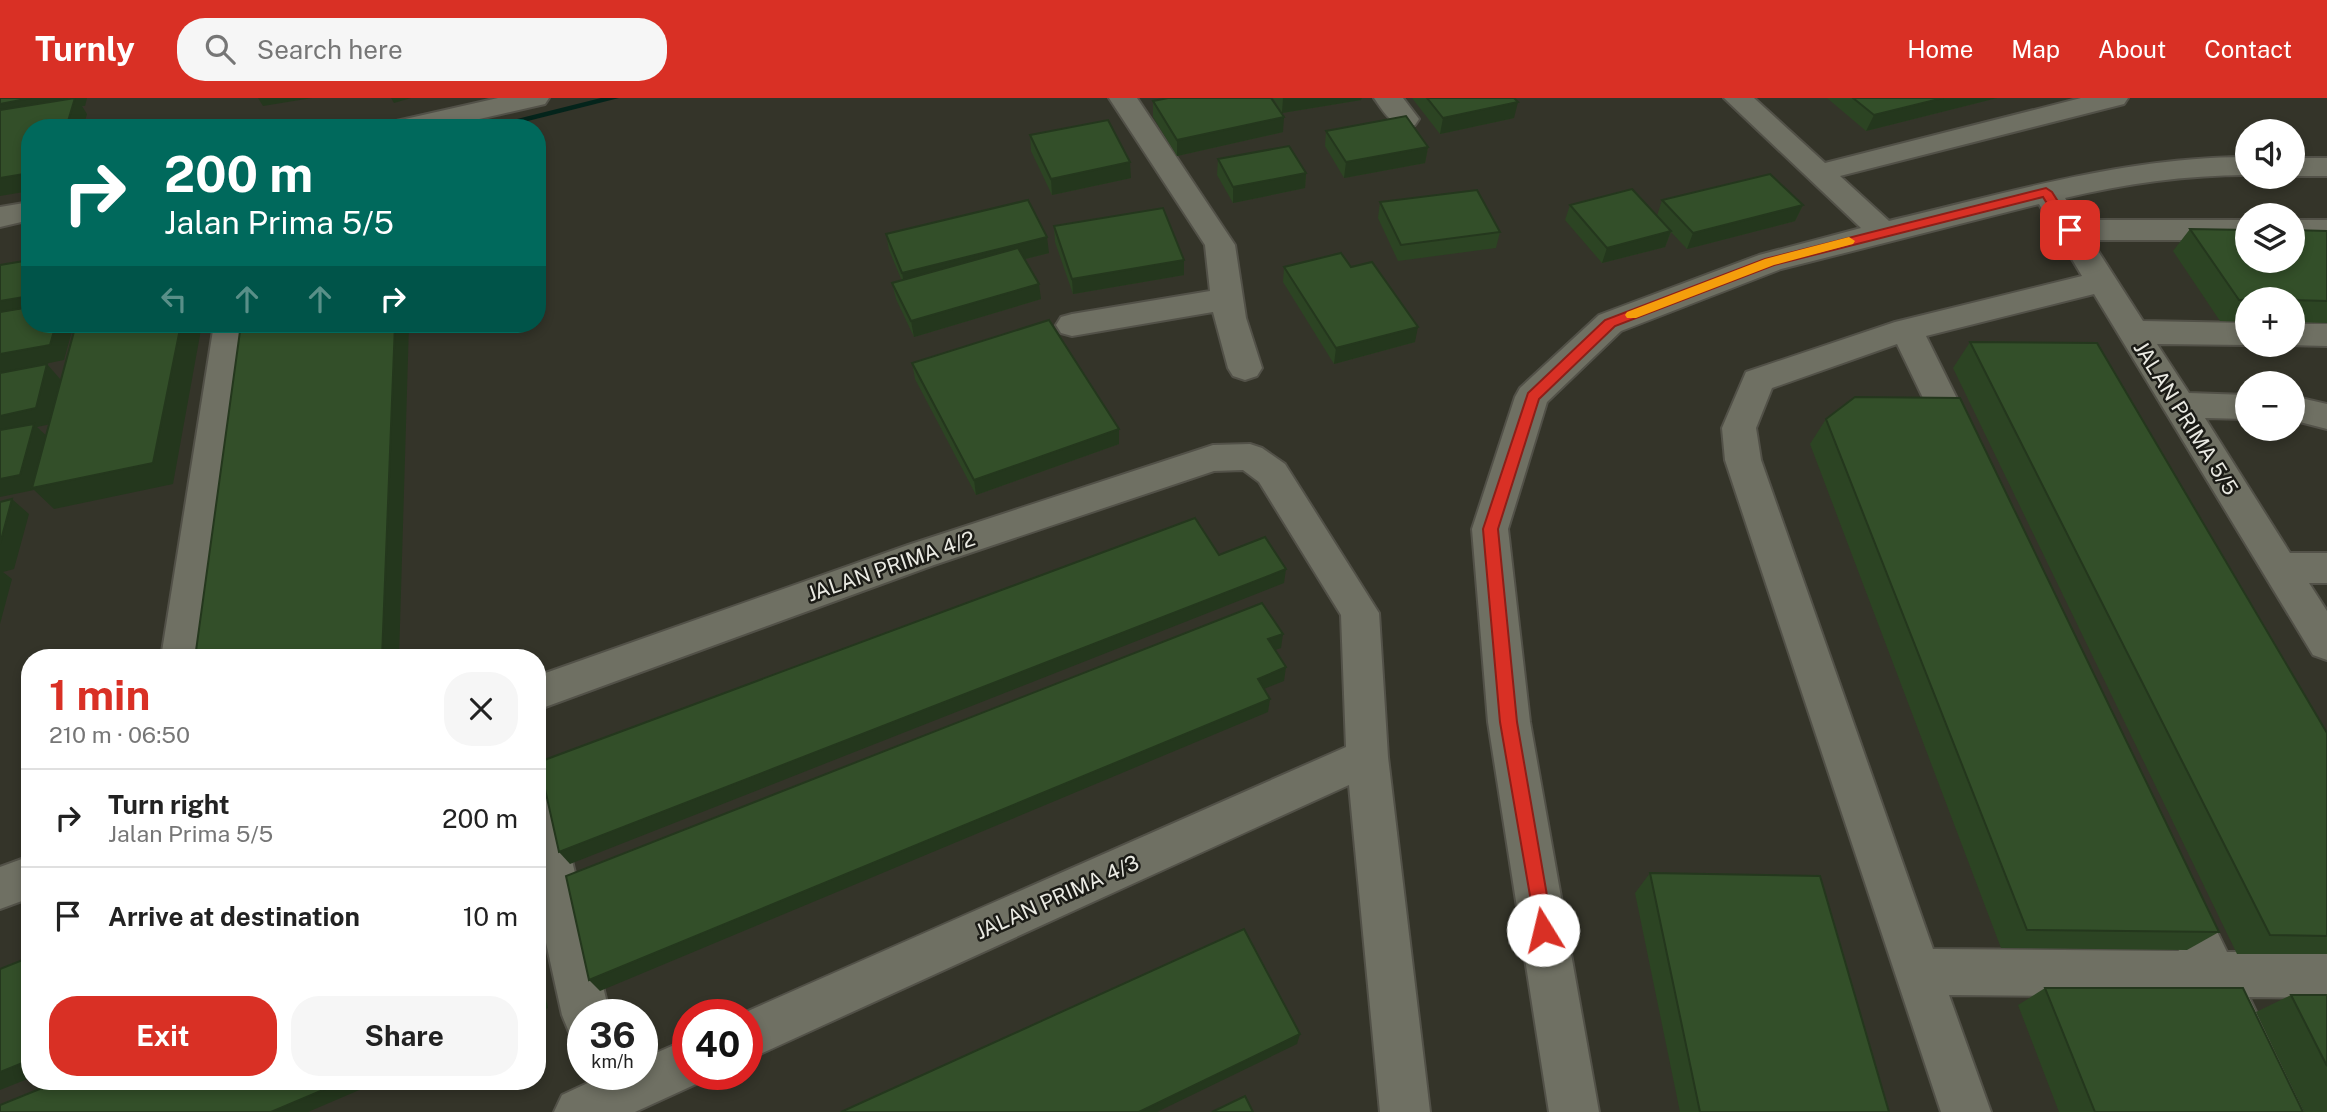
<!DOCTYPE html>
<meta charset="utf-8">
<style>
body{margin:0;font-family:"Public Sans",sans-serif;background:#f6f6f6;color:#222;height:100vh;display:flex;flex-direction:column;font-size:26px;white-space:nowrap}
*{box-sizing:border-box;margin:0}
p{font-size:23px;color:#767676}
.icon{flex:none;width:38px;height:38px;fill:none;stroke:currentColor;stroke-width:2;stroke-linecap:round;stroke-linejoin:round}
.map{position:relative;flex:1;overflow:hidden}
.details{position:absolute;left:21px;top:551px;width:525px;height:441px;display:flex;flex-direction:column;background:#fff;border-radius:28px;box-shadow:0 4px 10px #0003}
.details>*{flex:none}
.guide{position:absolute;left:21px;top:21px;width:525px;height:214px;border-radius:28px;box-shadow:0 4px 10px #0003;background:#00695c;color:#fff;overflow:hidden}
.tools{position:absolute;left:2235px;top:21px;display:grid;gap:14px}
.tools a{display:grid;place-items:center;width:70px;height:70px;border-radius:50%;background:#fff;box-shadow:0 4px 10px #0003;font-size:35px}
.speed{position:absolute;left:567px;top:901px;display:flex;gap:14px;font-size:35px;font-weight:700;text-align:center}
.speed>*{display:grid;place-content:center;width:91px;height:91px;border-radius:50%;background:#fff;box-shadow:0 4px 10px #0003;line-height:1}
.speed small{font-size:18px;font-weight:400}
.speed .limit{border:10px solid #d22;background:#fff;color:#111}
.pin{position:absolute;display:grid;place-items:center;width:60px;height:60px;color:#fff;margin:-30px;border-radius:14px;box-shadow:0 4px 10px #0006}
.me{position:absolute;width:77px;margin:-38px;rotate:351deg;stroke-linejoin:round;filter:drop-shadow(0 0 5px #0008)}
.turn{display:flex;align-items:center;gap:24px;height:147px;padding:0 28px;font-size:32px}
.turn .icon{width:91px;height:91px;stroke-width:2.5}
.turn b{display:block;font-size:49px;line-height:60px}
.lanes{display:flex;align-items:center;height:66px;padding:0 28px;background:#0003;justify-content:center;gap:35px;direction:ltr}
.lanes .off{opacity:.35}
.round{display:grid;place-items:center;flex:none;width:74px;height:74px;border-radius:28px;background:#f6f6f6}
.head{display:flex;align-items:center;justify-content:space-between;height:119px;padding:0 28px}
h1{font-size:42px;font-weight:700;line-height:52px;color:#d93025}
.primary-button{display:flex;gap:14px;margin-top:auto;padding:14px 28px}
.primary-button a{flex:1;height:80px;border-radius:28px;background:#d93025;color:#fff;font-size:28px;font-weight:700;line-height:80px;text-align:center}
.primary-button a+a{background:#f6f6f6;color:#222}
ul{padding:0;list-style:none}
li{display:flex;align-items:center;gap:21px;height:98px;padding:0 28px;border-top:2px solid #e0e0e0}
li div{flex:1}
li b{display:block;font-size:26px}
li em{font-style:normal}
header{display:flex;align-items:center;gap:42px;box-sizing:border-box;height:98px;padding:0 35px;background:#d93025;color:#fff}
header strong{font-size:33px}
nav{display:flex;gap:38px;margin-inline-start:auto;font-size:24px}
.search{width:490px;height:63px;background:#f6f6f6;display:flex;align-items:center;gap:18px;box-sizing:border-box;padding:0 24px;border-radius:28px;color:#767676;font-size:26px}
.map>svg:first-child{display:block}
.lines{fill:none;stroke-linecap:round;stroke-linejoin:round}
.stream{fill:#04241b;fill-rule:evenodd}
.minor-casing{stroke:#525148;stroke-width:4}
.minor{fill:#6f7063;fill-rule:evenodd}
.wall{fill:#2c4423}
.shaded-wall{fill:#24371d}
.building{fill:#334f29;stroke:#24371d;stroke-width:2}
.route{fill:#d93025;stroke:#8d1f18;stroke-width:2}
.slow{fill:#f59e0b}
.labels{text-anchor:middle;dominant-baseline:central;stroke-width:5;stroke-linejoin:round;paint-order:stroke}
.street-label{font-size:21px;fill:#eaeae3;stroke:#1b1b16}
</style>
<header>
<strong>Turnly</strong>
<div class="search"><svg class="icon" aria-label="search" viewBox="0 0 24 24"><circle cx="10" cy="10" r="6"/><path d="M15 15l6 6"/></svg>Search here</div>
<nav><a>Home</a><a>Map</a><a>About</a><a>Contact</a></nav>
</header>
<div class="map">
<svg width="2327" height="1014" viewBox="0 0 2327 1014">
<rect width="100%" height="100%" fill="#343429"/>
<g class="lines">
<path class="stream" d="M601,0H619L500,30L489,28Z"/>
<defs>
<g id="minor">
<path d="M498,0H549L545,6L440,30H388L392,24Z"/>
<path d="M1109,0H1137L1235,147L1246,220L1262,270L1257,278L1245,282L1233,278L1228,270L1213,214L1072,238L1061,235L1056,227L1061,219L1072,216L1210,193L1205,147Z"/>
<path d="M1374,0H1403L1419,21L1415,27C1394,32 1385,16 1374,0Z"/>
<path d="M1724,0H1754L1825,65L2081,0H2128L2124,6L1840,78L1889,123C2007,95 2125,59 2247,59V77C2186,77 2124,86 2065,100L2079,122H2247V142H2091L2143,223L2247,225V247L2157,246L2189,295L2247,297V321L2205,320L2290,455H2327V485H2309L2327,513V562L2313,557L2094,196L1926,238L1980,347L1974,356L1962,360L1950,356L1897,246L1772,290L1756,330L1761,362L1933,851L2179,853L2155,799L2161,784L2177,778L2193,784L2227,854H2327V900L2249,899L2304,1014H2253L2200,899L1949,897L1991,1014H1941L1725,362L1722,330L1746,274L1895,224L2082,178L2039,106L1781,171L1621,233L1547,304L1508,431L1530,624L1599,1014H1549L1488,624L1472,431L1515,299L1520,290L1599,217L1759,157L1861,130Z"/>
<rect x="2292" y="60" width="35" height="18"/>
<path d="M30,104V122L0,129V109Z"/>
<rect x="2292" y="122" width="35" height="20"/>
<path d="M214,226H246L201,560H161Z"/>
<path d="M2292,226H2327V248L2287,247H2292Z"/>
<path d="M2292,298L2327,306V331L2292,322Z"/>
<path d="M1250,346L1262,350L1285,366L1379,515L1388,659L1430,1014H1380L1349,687L747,962V917H739L1346,649L1341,517L1259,384L1243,372L1214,373L934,467L537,612V578L908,447L1201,351L1213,347Z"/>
<path d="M537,687L552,692L558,706L610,917H583V939L569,934L562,917L537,804Z"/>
<path d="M30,758V800L0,811V769Z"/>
<path d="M688,941V976H707L705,982L635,1014H554L562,997L607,976H642V961Z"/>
</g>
</defs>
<use href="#minor" class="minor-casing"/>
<use href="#minor" class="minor"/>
</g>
<g class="wall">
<path d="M1273,0H1362L1361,2L1282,15Z"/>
<path d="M1412,0H1514V20L1440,36Z"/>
<path d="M1827,0H1997L1866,33Z"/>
<path d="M1153,3L1283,34L1177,58L1153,19Z"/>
<path d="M1326,33L1428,49L1425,65L1344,80L1325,48Z"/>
<path d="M1030,37L1131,80L1052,97L1031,53Z"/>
<path d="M1218,61L1306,75L1305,90L1233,105L1217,77Z"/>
<path d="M1662,102L1803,107L1795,123L1687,151L1671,134L1665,149L1602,165L1565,122L1570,107L1657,118Z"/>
<path d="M1380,104L1500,134L1496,150L1398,163L1378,120Z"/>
<path d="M1054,128L1184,162V177L1073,196L1055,144Z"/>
<path d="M2190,131L2327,133V225L2292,224V201H2247V224L2220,223L2173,153Z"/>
<path d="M886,136L1049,155L1025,161L1041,201L914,239L896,201L892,185L902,183L889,152Z"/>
<path d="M1284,169H1351L1415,244L1334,266L1283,184Z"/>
<path d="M1970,244L2327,635V856H2237L1953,270Z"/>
<path d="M912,265L1119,331V346L976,397L915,281Z"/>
<path d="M1826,321L2219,834L2187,852L2001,850L1810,346Z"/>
<path d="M1650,775L1889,1014H1680L1635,795Z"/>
<path d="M2045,890L2303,1014H2059L2018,907Z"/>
<path d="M2291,897H2327V1014H2304L2256,914Z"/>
</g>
<g class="shaded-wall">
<path d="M31,0H87L85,8H82L87,16L83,30H66L0,14V6Z"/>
<path d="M258,0H312L263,8Z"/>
<path d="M391,0H411L394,5Z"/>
<path d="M1283,0H1362L1361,2L1282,15Z"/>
<path d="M1943,0H1997L1866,33L1874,17Z"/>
<path d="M1518,4L1514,20L1440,36L1443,20Z"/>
<path d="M1284,19L1283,34L1177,58V42Z"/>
<path d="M1428,49L1425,65L1344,80L1346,64Z"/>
<path d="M1130,64L1131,80L1052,97L1051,81Z"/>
<path d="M30,75V93L0,98V80Z"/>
<path d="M1306,75L1305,90L1233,105V89Z"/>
<path d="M1803,107L1795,123L1687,151L1693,135Z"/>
<path d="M1671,133L1665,149L1602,165L1607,150Z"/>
<path d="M1047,139L1049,155L905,191L902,175Z"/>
<path d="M1184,162V177L1073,196L1072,181Z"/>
<path d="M1039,186L1041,201L914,239L911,223Z"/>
<path d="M30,198V216L0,222V203Z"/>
<path d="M56,226H74L64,262L0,275V256Z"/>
<path d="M181,226H202L173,386L54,411L34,392L0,399V318L47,266L61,282L51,326L37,329L50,341Z"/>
<path d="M395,226H409L399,560H382Z"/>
<path d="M1418,229L1415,244L1334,266L1336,250Z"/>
<path d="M1119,331V346L976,397L974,382Z"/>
<path d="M12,401L29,416L14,471L3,474L12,481L0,526V446Z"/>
<path d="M1286,471L1284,485L570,766L559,754Z"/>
<path d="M1283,536L1281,550L1266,555L1268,541Z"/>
<path d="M1286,569L1284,583L1256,594L1258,581Z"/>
<path d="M1270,601L1268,614L600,893L589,882Z"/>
<path d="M537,864L548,910L537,915Z"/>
<path d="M1300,936L1297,946L1157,1014H1139Z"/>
<path d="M30,962V980L0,992V974Z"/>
<path d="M342,984H378L308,1014H271Z"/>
</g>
<g class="building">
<path d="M0,0H31L0,6Z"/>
<path d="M75,0L66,30H30V75L0,80V12Z"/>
<path d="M1168,0H1271L1284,19L1177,42L1153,3Z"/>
<path d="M1427,0H1514L1518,4L1443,20Z"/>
<path d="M1853,0H1943L1874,17Z"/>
<path d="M1406,18L1428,49L1346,64L1326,33Z"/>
<path d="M1108,22L1130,64L1051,81L1030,37Z"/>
<path d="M1289,48L1306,75L1233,89L1218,61Z"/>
<path d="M1770,76L1803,107L1693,135L1662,102Z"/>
<path d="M1632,91L1671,133L1607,150L1570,107Z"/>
<path d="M1477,92L1500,134L1401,147L1380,104Z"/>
<path d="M1028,102L1047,139L902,175L886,136Z"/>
<path d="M1163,110L1184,162L1072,181L1054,128Z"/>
<path d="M2190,131L2247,132V163H2292V132L2327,133V203L2292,202V201L2239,202Z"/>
<path d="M1018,150L1039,186L911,223L892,185Z"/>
<path d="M1341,155L1351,169L1372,164L1418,229L1336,250L1284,169Z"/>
<path d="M30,162V198L0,203V167Z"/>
<path d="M30,209V226H56L50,247L0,256V214Z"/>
<path d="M1049,222L1119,331L974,382L912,265Z"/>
<path d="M76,226H181L153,365L32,390Z"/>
<path d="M241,226H395L382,560H195Z"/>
<path d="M1970,244L2097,245L2327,635V838L2270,837Z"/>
<path d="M47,266L36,310L0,318V275Z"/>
<path d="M1855,299L1960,300L2219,834L2027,832L1826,321Z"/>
<path d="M34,326L20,377L0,381V332Z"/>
<path d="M12,401L0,446V404Z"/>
<path d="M1195,420L1219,457L1265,439L1286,471L559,754L539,664Z"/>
<path d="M1262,505L1283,536L1268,541L1286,569L1258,581L1270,601L589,882L566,778Z"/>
<path d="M1650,775L1820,778L1889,1014H1700Z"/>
<path d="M1244,831L1300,936L1139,1014H841Z"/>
<path d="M30,859V962L0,974V871Z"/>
<path d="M2045,890H2243L2303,1014H2095Z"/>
<path d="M2291,897H2327V968Z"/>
<path d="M57,984H342L271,1014H0V1007Z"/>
<path d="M1245,998L1253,1014H1212Z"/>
</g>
<path class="route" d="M2046,90L2052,94L2076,132L2074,135H2065L2043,99L1774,167L1615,228L1539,301L1498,431L1517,624L1553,832L1550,838L1543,841L1537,838L1500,624L1483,431L1528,295L1605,222L1765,161Z"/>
<path class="slow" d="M1849,139L1855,143L1853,146L1774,167L1636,220H1627L1625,217L1627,214L1765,161Z"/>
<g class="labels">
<g class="street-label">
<text transform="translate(2186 320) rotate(58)">JALAN PRIMA 5/5</text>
<text transform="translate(891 468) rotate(-19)">JALAN PRIMA 4/2</text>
<text transform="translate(1057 799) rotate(-24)">JALAN PRIMA 4/3</text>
</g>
</g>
</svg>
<div class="tools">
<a><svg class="icon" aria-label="sound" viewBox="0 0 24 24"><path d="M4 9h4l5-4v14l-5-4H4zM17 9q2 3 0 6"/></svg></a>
<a><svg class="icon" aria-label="layers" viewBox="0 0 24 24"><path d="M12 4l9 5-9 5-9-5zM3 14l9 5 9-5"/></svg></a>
<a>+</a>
<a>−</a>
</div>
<div class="speed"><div>36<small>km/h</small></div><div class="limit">40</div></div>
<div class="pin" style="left:2070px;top:132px;background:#d93025"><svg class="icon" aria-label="arrive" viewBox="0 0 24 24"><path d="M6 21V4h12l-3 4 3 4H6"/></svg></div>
<svg class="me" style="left:1543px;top:832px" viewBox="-20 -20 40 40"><circle r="19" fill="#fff"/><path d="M0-13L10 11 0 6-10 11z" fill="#d93025"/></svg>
<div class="guide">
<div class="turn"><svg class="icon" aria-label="right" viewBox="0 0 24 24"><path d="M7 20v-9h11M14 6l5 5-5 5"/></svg><div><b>200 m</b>Jalan Prima 5/5</div></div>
<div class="lanes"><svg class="icon off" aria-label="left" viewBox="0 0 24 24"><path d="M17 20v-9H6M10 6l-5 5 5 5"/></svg><svg class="icon off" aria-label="ahead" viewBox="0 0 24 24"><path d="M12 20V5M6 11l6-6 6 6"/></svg><svg class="icon off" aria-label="ahead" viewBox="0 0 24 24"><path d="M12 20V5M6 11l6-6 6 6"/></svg><svg class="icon" aria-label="right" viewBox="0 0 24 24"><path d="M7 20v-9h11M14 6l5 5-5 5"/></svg></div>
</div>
<section class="details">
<div class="head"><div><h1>1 min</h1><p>210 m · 06:50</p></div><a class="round"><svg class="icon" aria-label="close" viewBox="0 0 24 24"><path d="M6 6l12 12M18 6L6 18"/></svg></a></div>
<ul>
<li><svg class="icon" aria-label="right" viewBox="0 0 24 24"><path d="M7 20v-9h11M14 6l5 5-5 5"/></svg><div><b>Turn right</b><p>Jalan Prima 5/5</p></div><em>200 m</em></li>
<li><svg class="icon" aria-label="arrive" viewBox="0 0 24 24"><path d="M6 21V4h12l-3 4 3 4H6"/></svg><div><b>Arrive at destination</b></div><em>10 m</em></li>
</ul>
<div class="primary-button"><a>Exit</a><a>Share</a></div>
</section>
</div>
